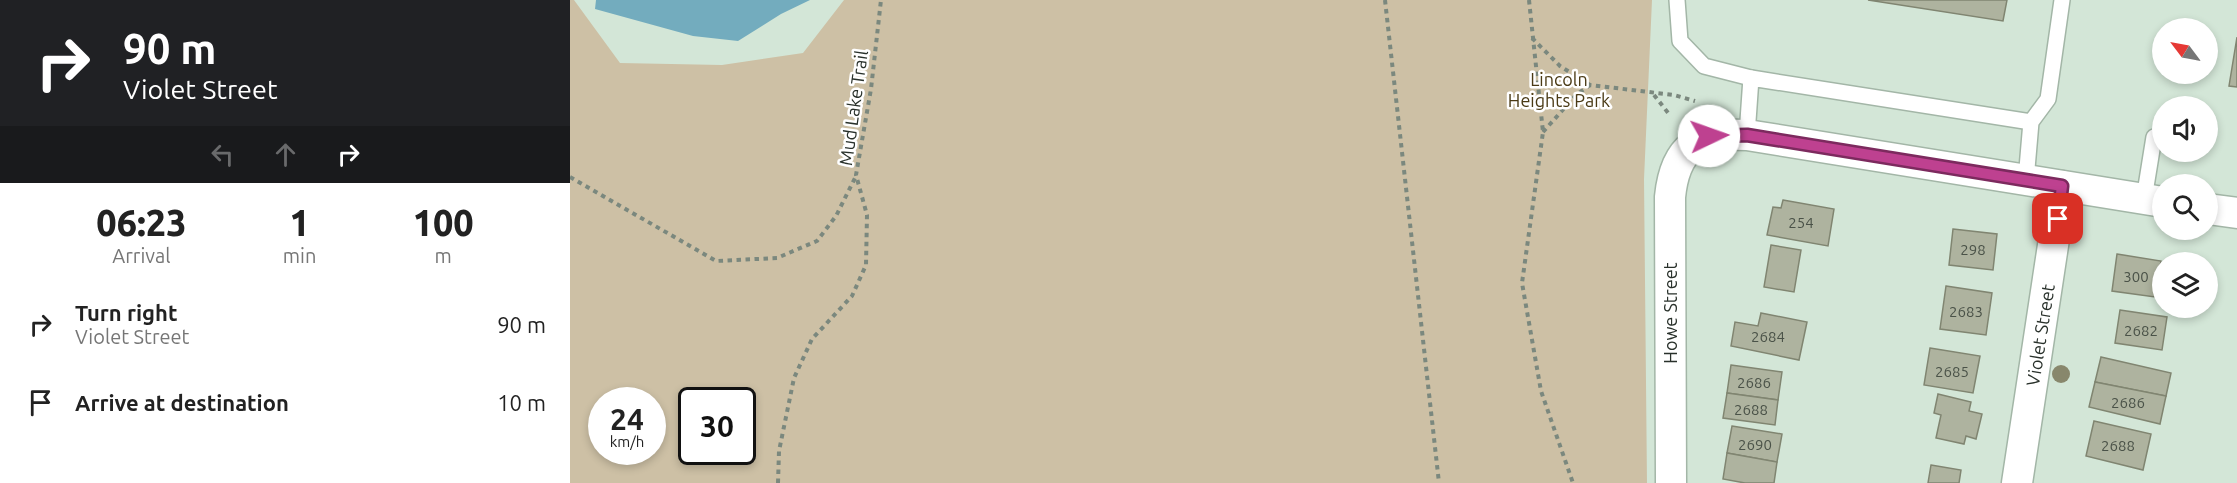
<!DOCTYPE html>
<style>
body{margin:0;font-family:Ubuntu,sans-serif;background:#f6f6f6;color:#222;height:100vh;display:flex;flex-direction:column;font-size:22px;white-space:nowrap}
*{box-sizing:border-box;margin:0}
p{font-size:20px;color:#767676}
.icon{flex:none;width:33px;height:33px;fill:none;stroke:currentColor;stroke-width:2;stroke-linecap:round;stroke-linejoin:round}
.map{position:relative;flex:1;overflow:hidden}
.side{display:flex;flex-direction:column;background:#fff;width:570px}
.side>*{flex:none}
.hud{background:#202124;color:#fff;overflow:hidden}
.needle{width:39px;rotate:302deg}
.tools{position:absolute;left:1582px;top:18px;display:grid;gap:12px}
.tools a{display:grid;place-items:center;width:66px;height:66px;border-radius:50%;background:#fff;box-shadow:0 3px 9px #0003;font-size:30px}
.speed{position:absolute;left:18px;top:387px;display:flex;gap:12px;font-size:30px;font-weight:700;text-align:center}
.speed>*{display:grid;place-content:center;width:78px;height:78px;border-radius:50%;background:#fff;box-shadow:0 3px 9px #0003;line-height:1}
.speed small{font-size:15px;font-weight:400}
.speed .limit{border:3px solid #111;border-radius:9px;background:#fff;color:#111}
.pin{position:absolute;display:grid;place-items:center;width:51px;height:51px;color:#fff;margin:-26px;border-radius:12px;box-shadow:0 3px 9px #0006}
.me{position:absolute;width:66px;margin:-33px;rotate:87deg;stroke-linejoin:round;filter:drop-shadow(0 0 4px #0008)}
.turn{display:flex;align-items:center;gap:21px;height:126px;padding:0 24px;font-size:27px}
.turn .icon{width:78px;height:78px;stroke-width:2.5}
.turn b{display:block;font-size:42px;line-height:51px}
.lanes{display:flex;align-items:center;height:57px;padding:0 24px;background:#0003;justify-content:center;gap:30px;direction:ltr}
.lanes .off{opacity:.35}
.eta{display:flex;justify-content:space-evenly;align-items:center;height:102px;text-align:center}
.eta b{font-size:36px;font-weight:800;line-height:42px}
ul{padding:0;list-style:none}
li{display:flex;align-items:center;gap:18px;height:78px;padding:0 24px}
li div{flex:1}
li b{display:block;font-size:22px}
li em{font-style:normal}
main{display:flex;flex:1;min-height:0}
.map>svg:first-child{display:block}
.green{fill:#cdc0a5;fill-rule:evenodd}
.water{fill:#73acbe}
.building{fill:#aeb39f;stroke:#808571;stroke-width:1.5}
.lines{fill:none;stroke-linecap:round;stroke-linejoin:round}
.service-casing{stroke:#a3b6a7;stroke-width:18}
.minor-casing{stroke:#a3b6a7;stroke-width:33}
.path{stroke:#7b887e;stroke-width:4;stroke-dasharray:4.5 4.5;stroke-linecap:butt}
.service{stroke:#fff;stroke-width:15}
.minor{stroke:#fff;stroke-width:30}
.tree{fill:#88876c}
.route-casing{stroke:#7c2a5e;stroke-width:15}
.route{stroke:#be4190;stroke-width:10}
.labels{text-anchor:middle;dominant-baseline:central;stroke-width:5;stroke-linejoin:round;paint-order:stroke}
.number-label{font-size:15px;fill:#4a5248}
.park-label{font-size:18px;fill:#4a3a15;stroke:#fff}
.street-label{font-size:18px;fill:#29312b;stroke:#fff}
</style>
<main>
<section class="side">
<div class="hud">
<div class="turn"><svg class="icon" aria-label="right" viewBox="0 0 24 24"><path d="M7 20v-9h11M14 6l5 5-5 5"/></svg><div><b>90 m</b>Violet Street</div></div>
<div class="lanes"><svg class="icon off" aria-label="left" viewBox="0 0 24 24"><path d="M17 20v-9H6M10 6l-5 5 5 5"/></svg><svg class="icon off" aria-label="ahead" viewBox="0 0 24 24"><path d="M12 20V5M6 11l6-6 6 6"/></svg><svg class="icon" aria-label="right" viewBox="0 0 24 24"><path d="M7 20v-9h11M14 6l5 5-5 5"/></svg></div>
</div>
<div class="eta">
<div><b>06:23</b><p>Arrival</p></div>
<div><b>1</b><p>min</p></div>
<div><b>100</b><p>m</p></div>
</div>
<ul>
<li><svg class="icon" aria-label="right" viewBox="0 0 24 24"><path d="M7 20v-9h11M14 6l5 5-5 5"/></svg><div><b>Turn right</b><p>Violet Street</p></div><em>90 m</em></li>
<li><svg class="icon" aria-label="arrive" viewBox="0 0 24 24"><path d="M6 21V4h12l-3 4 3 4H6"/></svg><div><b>Arrive at destination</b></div><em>10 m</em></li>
</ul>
</section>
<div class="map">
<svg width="1667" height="483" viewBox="0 0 1667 483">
<rect width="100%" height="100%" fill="#d3e6d7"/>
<path class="green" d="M0,0H4L50,63L152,65L233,53L274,0H1082L1074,179L1077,483H0ZM32,400H82V452H32ZM122,400H172V452H122Z"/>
<path class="water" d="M26,0H240L211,14L168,41L123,36L25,9Z"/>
<g class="building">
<path d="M1298,0H1437L1433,21Z"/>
<path d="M1667,37V87L1659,86Z"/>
<path d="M1213,200L1264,209L1258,246L1197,235L1203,207L1211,208Z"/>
<path d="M1383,229L1427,234L1423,270L1379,265Z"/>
<path d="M1201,245L1231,250L1224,292L1194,287Z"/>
<path d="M1547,254L1591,261L1585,297L1542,291Z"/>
<path d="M1376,286L1422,293L1416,335L1370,329Z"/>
<path d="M1550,310L1597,317L1592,350L1545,343Z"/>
<path d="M1191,313L1237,322L1229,360L1161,346L1165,322L1188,326Z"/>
<path d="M1360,348L1410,356L1403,393L1354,385Z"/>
<path d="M1531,357L1601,373L1596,396L1525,382Z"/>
<path d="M1161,365L1212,372L1208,400L1157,393Z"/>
<path d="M1525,382L1596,396L1590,424L1519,407Z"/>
<path d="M1157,393L1208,400L1205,425L1153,418Z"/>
<path d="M1368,394L1401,402L1399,411L1412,414L1406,439L1396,436L1394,444L1366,438L1371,415L1364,413Z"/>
<path d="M1524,421L1581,434L1573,470L1516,456Z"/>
<path d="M1162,426L1212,434L1207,462L1157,453Z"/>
<path d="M1157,453L1207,462L1204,483H1175L1153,479Z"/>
<path d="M1361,465L1391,470L1389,483H1358Z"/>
</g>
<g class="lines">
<defs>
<g id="service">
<path d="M1107,0L1110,41L1134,66L1181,78"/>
<path d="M1177,135L1181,78L1461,122"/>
<path d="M1456,180L1461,122L1478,99L1492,0"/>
<path d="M1574,199L1584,137"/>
</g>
<g id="minor">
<path d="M1638,209L1667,213"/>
<path d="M1101,483L1100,197C1105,147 1128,132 1177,135L1593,202"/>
<path d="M1447,483L1492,186"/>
</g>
</defs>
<use href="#service" class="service-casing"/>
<use href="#minor" class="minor-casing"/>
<g class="path">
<path d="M815,0L869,483"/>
<path d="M959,0L973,132L952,283L971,391L1003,483"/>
<path d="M962,38L990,66L1020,85L1104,95L1125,101"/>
<path d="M1084,95L1099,114"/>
<path d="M973,132L1006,95L1020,85"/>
<path d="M0,177L146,261L207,258L247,241L266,216L286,176"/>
<path d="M208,483L209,451L224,378L242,339L282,296L296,265L297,215L286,175L301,89L311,0"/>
</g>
<use href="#service" class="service"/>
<use href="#minor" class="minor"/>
</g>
<circle class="tree" cx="1491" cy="374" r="9"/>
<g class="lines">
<defs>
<path id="route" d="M1139,136L1177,135L1492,186L1488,219"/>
</defs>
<use href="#route" class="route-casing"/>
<use href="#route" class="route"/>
</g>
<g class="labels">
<g class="number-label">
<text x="1231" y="222">254</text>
<text x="1403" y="249">298</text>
<text x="1566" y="276">300</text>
<text x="1396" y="311">2683</text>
<text x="1571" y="330">2682</text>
<text x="1198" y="336">2684</text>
<text x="1382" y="371">2685</text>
<text x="1184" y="382">2686</text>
<text x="1558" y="402">2686</text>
<text x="1181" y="409">2688</text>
<text x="1185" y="444">2690</text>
<text x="1548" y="445">2688</text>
</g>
<g class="park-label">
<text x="989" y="79">Lincoln<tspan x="989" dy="21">Heights Park</tspan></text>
</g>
<g class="street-label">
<text transform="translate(283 108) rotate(-82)">Mud Lake Trail</text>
<text transform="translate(1100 313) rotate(-90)">Howe Street</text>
<text transform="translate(1470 335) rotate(-81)">Violet Street</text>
</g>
</g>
</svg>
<div class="tools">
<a><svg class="needle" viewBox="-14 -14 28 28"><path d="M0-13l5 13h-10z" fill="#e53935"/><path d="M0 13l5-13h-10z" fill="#767676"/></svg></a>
<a><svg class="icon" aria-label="sound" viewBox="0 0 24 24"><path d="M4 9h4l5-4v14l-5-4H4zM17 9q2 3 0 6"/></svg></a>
<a><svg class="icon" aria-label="search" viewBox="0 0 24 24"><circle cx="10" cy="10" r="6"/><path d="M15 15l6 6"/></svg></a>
<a><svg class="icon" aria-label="layers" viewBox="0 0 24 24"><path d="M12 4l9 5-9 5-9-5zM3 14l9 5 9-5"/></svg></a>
</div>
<div class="speed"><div>24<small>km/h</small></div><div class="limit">30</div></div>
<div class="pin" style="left:1488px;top:219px;background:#d93025"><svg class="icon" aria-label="arrive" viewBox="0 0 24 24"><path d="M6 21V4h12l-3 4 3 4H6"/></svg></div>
<svg class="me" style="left:1139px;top:136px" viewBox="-20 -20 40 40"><circle r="19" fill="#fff"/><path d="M0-13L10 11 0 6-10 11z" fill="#be4190"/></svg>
</div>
</main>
